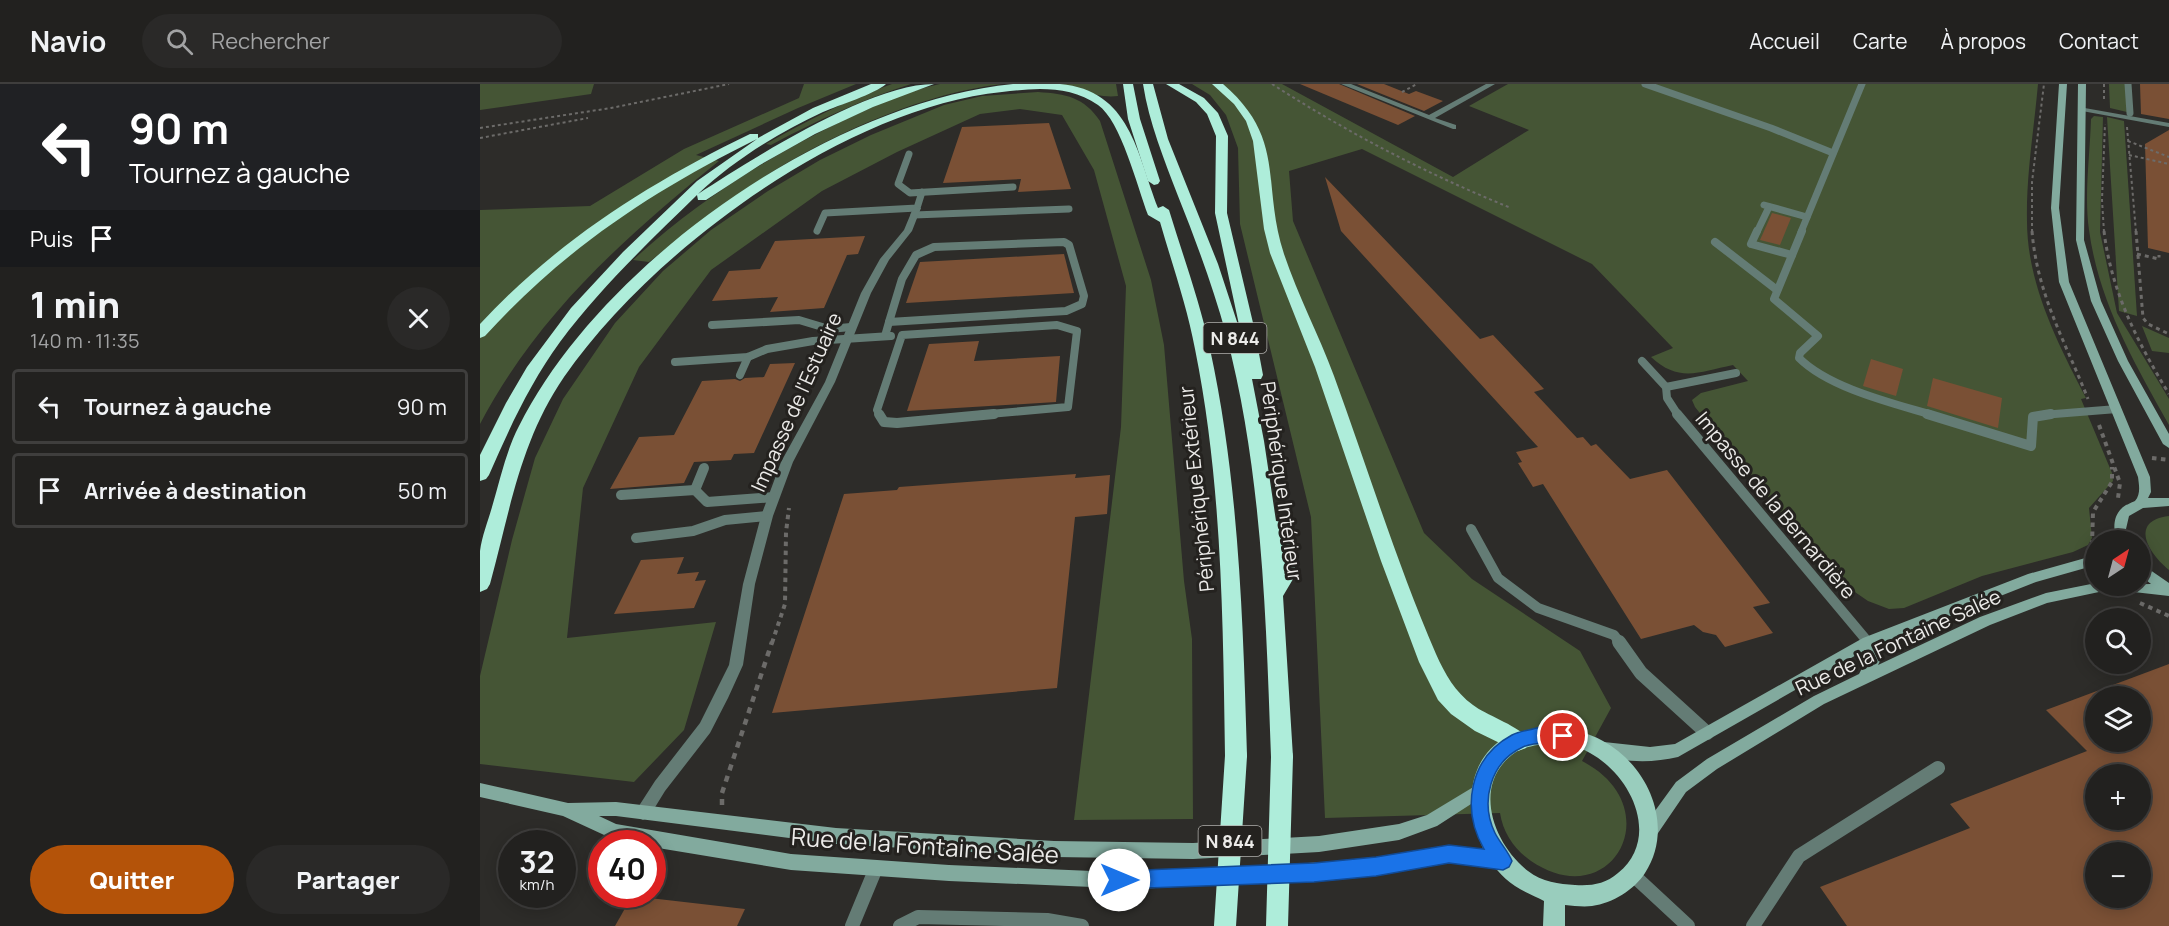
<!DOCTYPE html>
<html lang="fr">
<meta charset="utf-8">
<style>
body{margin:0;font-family:Manrope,sans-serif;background:#2a2928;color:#f1f3f6;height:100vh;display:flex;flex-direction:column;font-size:22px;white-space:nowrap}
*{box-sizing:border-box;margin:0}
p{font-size:20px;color:#a2a3a4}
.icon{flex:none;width:33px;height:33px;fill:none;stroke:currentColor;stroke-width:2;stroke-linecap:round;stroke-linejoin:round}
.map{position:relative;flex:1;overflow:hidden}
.sheet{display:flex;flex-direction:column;background:#22211f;width:480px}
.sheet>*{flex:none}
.guide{background:#202124;color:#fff;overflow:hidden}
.needle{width:39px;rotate:36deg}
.tools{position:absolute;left:1605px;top:446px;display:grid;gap:12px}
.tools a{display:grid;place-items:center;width:66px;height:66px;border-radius:50%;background:#22211f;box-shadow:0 3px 15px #0003,0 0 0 2px #3f3e3d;font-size:30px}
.speed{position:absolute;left:18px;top:746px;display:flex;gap:12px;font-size:30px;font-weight:700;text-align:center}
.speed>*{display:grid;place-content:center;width:78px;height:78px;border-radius:50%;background:#22211f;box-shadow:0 3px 15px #0003,0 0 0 2px #3f3e3d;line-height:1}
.speed small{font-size:15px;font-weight:400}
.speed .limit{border:9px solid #d22;background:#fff;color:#111}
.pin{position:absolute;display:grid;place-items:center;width:51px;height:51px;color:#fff;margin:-26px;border:3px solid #fff;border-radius:50%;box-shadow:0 2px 6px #0007}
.me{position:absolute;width:66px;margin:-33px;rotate:90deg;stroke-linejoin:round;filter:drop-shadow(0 0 4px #0008)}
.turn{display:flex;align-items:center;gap:21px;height:126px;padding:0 30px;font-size:27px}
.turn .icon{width:78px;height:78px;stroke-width:2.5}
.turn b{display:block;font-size:42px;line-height:51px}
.then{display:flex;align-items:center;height:57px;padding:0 30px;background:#0003;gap:12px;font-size:22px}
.round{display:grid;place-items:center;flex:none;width:63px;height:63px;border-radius:32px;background:#2a2928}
.summary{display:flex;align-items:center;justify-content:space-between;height:102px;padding:0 30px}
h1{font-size:36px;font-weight:800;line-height:45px}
.button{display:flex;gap:12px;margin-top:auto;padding:12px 30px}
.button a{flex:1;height:69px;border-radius:36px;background:#b45309;color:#fff;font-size:24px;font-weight:800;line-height:69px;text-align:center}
.button a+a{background:#2a2928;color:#f1f3f6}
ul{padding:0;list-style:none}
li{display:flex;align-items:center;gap:18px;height:75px;margin:0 12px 9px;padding:0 18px;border:3px solid #3f3e3d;border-radius:6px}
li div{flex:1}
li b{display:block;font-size:22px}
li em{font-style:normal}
header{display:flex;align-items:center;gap:36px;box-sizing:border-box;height:84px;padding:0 30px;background:#22211f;border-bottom:2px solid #3f3e3d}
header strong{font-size:28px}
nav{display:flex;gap:33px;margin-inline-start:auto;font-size:21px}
.search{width:420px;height:54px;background:#2a2928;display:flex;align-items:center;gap:15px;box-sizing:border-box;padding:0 21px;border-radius:33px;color:#a2a3a4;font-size:22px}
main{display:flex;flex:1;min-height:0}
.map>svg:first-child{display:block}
.green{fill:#455535}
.building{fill:#7a5035;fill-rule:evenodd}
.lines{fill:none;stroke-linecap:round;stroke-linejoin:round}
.path-far3{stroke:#6c6b69;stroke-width:2;stroke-dasharray:3 3;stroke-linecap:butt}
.path-far2{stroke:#6c6b69;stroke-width:3;stroke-dasharray:4 4;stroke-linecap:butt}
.path-far1{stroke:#6c6b69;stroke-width:4;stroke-dasharray:4.5 4.5;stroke-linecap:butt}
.path{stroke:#6c6b69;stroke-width:4.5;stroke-dasharray:6 6;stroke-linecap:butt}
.lane-far3{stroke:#647c75;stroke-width:7}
.lane-far2{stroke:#647c75;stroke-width:8}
.lane-far1{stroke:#647c75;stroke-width:10}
.lane{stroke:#647c75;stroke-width:14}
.street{fill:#647c75;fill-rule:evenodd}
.secondary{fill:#82aa9e;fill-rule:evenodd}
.primary{fill:#99cdbd;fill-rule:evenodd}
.highway{fill:#aeedda;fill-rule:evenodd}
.highway-bridge{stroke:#aeedda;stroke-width:22}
.route{fill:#1a73e8;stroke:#114b97;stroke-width:1.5}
.labels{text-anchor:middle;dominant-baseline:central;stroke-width:6;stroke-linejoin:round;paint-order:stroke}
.shield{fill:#24221f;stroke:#b0afac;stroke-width:1.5}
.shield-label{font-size:18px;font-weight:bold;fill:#ecebe9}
.street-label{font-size:20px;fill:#ecebe9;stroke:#24221f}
.near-street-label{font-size:24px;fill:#ecebe9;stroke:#24221f}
</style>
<header>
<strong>Navio</strong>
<div class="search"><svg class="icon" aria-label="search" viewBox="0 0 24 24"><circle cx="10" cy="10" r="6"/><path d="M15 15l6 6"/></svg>Rechercher</div>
<nav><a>Accueil</a><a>Carte</a><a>À propos</a><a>Contact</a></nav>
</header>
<main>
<section class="sheet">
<div class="guide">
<div class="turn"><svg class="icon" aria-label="left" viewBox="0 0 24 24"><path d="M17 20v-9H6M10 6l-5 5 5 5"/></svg><div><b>90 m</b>Tournez à gauche</div></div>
<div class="then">Puis<svg class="icon" aria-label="arrive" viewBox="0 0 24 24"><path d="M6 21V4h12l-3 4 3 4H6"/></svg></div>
</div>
<div class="summary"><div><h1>1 min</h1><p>140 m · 11:35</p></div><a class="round"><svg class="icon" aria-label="close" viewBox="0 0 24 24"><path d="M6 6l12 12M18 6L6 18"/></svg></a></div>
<ul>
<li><svg class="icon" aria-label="left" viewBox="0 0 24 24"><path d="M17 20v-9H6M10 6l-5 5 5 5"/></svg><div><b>Tournez à gauche</b></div><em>90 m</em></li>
<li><svg class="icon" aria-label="arrive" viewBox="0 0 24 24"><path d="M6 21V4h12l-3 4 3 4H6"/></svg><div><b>Arrivée à destination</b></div><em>50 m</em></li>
</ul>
<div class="button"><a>Quitter</a><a>Partager</a></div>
</section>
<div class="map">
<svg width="1689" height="842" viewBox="0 0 1689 842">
<rect width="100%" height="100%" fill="#2d2c29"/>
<g class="green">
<path d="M0,0H114L111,10L0,26Z"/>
<path d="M324,0H376L318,24L216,71L239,77C145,153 57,231 0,340V126L110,122L204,65L319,14Z"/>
<path d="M412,0H431C383,15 336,37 291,61L286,60C326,37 367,16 412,0Z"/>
<path d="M460,0H522C446,9 361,46 295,86C251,113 210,146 169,178L153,176C215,119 286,74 362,37C394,22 426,7 460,0Z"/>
<path d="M574,0H636L638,12C616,15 596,3 574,0Z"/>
<path d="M712,0H802L973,93L1049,46L989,22L1028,0H1558C1554,45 1546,92 1547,137C1547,200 1578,260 1606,314L1601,315L1632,389L1633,397L1609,424L1612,454L1608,461L1593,468L1502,492L1424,524L1409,525L1388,517L1353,493L1215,323L1212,316L1221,309L1268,297L1253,281C1219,288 1199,299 1171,273L1193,264L1112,180L882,65L809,87L813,137L944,449L992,495L1100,567L1131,624L1102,677C1191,723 1132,832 1051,777C1035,766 1023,749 1020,729L845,734L831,433L760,140L758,64L746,31L730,11Z"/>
<path d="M1629,0H1646L1647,28L1630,24Z"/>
<path d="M558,8C586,10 604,13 620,37L671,196L684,261L704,497L712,555L713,735L594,736L641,343L646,202L614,86L582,31L540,25L500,30L417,68L342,107L231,186L159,283L103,404L87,554L236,538L204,646L154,698L0,680V592L32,456L55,374L83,315L135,239L183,187L231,146L288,107L340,76L391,51L464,21L502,12Z"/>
<path d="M1614,32L1623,33L1620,148L1637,229L1689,315V341C1654,278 1619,219 1609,146C1604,112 1610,70 1611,35Z"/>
<path d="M1627,33L1644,37L1657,232L1639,227Z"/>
<path d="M1662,242L1689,254V269L1672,267Z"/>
<path d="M1689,432V486C1669,470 1648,437 1689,432Z"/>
</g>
<g class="building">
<path d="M820,0H859L935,32L918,41Z"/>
<path d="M877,0H904L929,10L936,7L963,17L944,27Z"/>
<path d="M1660,0H1689V35L1661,30Z"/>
<path d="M569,39L591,105L538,108L541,95L463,99L482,43Z"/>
<path d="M1689,46V169L1668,164L1665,60Z"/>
<path d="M845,93L1000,255L1013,251L1064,305L1054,308L1097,354L1103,353L1111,362L1116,360L1150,395L1187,386L1290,519L1273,523L1293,549L1245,563L1236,551L1223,548L1214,541L1161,555L1063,400L1053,403L1038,379L1042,378L1036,368L1058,363L861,147Z"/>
<path d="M1292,129L1311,134L1300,161L1280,156Z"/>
<path d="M385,152L378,170L367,171L344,224L290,228L298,213L232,217L249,187L280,185L295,157Z"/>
<path d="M584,170L594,209L426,219L440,178Z"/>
<path d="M499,257L494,277L580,272L576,318L427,327L449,260Z"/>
<path d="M1391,275L1423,285L1416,312L1383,302Z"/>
<path d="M315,279L274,369L254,370L251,376L214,378L204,399L130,405L159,353L194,351L222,297L255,295L260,297L265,294L284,293L290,280Z"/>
<path d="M1453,294L1522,314L1518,344L1447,322Z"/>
<path d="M596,390L595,394L630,391L627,430L595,433L577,604L292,629L364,410L417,406L419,403Z"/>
<path d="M204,473L197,490L219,488L215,497L226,496L214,524L134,530L161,476Z"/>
<path d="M1689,580V842H1367L1340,803L1490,744L1470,720L1607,667L1566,626ZM1616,612H1660V657H1616ZM1616,690H1660V735H1616ZM1616,768H1660V813H1616Z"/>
<path d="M152,812L265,825L257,842H135Z"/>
</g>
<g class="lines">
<g class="path-far3">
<path d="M792,0C868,49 947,90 1031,124"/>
<path d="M1624,0V17"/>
<path d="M922,8L937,0"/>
<path d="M1647,43L1656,148"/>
<path d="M0,44L131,24L249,0"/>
<path d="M0,54L108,34"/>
<path d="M1648,57L1689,73"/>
<path d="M1649,71L1689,80"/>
<path d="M1552,148V98L1564,0"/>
<path d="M1624,148L1622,116L1625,40"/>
</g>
<g class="path-far2">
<path d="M1552,147C1557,210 1585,257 1608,315"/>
<path d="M1624,147C1631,207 1658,259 1689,310"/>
<path d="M1656,147L1663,234L1668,240L1689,250"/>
<path d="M1657,170L1679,175V171"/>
</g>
<g class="path-far1">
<path d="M1619,341L1640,399L1638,414"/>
<path d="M1672,374L1689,376"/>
<path d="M1612,461L1613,428L1632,398V383"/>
<path d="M1660,519L1689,532"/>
<path d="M292,559L305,520L306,448L309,424"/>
</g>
<path class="path" d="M242,721V709L292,558"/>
<g class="lane-far3">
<path d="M1165,0L1291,44L1353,69"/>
<path d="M1648,0L1650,29"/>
<path d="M429,70L418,100L430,109L533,103"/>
<path d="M1284,121L1327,133"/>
<path d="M434,131L589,125"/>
<path d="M337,147L345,129L437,124L442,108"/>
<path d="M1277,148L1289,123"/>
<path d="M1321,148L1382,0"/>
</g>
<g class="lane-far2">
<path d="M1277,147L1271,160L1312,171"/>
<path d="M1322,147L1294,215L1338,252L1320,269L1319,274C1349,304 1412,319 1452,331"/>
<path d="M584,158L589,161L604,212L602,220L586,227L409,238L422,195L436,171L454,163Z"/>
<path d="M1235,158L1297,206"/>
<path d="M232,241L319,236L349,245L371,243"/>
<path d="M405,252L409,238"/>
<path d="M1162,277L1186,303L1187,314L1198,331"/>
<path d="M195,278L268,273L287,265L333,257L411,252"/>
<path d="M260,291L268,273"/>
<path d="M1186,303L1256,289"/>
<path d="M400,331L397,326L422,251L577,241L597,247L588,323L498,331"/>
<path d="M1562,331L1637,325"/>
</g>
<g class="lane-far1">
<path d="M399,330L404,338L417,339L514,330"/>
<path d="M1197,330L1388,558"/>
<path d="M1447,330L1551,362L1553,333L1571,330"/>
<path d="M215,406L224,384"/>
<path d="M141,411L215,406L227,418L294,413"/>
<path d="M991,445L1018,494L1058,524L1134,551L1140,559"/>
<path d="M156,454L213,447L245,436L287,432"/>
</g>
<g class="lane">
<path d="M1139,558L1161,589L1227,649"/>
<path d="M1152,790L1208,842"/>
<path d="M372,842L396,784"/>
<path d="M420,842L438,833L567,836L602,842"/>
<path d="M1273,842L1319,772L1458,684"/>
</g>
<g class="street">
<path d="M861,0H871L949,31L1006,0H1015L955,34L976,41V45H973Z"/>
<path d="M1599,23L1689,39V43L1602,27L1598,25Z"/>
<path d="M434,122L441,124L432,147L409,176L391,209L355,298L313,378L293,432L275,500L263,581L248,614L230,649L185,707L169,733L163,736L157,733L155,728L175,697L220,639L249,581L263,500L281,432L301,378L345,298L381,209L400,175L424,146Z"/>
</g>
<g class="secondary">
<path d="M1579,0H1587L1579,124L1589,198L1670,393L1671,408L1668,414H1689V422L1663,424L1649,432L1646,445L1648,456H1636C1633,443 1633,429 1646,421C1647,421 1654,417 1655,417C1661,410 1659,401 1658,393L1579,198L1571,124Z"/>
<path d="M1598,0H1606L1604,156L1621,217L1648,277L1689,350V364L1683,360L1638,277L1611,217L1596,156Z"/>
<path d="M1616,471V481L1556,498L1396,561L1402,573L1398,581L1500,533L1566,509L1616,499V501L1671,500L1660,491V479L1689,499V512L1645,507L1619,508L1567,519L1510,541L1344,620L1237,685L1206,708L1176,752L1170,755L1164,752L1162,747L1164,742L1196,698L1227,675L1334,612L1379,590L1388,573L1385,566L1198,673C1173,679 1143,679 1119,670L1117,665L1119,660L1124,658L1170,663L1195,660L1383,554L1548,490Z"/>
<path d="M0,699L88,719L136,718L356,744L574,757L713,759L839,752L919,740L947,731L1000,699L1005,701L1008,706L1005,711L957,742L919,756L839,768L713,775L574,773L356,760L136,732H119L136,740L311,770L469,781L659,789L895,775L969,762L1023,769L1029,771L1031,777L1029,783L1023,785L969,778L895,791L659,805L469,797L311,786L172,763V759H152L135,756L83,732L0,713Z"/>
</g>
<path class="primary" d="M1071,642C1089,644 1107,648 1123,657C1169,682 1195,743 1165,789C1154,806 1133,819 1112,822C1104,823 1094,822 1085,821V842H1063L1064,817C1055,812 1044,808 1035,802C989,771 970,685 1026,653C1039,646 1057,645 1071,642ZM1071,658C1084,660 1098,662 1110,669C1152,692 1181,754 1138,789C1125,800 1112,802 1095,801C1079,800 1062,798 1048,787C1012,759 991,698 1036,668C1045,662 1061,661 1071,658Z"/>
<g class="highway">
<path d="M391,0H406C395,10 359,21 343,28C298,49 254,76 218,110C274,74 389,0 454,0L393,23L335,50L280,81L226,116H218L217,111C169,158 120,204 80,258C50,299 29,345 9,391L6,395L0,397V371L26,319L47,283L91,224L143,168L217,97L277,55C172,107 84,165 5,252L0,254V240C77,157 169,99 270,50H278V54L333,24Z"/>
<path d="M533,0C549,0 564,0 580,0C650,6 657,69 678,124L683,122L689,126C703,172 720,218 730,265C759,399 763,536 767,672L764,679L756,682L748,679L745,672C743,536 742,399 715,265C707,222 692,180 680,138L668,131C657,102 641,37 618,21C589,1 555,4 522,8C365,24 173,165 84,293C40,357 30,427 10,500L7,505L0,508C0,495 0,480 0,467C2,452 8,437 12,423C20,396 26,367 39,342C122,177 351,18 533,0Z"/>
<path d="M643,0H653L660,35L680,97L678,100L674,101L668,97L648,35Z"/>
<path d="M663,0H673L688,55L738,180L761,250L735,129L736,52L727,30L716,18L686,0H699L724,14L738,29L748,52L747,129L774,243L783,291L781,295H772L784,357L796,437L806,438L808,443L816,490L803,512L813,673L810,680L802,683L794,680L791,673C786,531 782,387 746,250C733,203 716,157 698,112C684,75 669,39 663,0Z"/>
<path d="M732,0H743C807,55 781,100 804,170C818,212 839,251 854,292C888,385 917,480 956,570C965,590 975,608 993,621C1007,632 1043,643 1049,657L1046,664L1038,667L1030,664L995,647L971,630L958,616L939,578L901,477L835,283L790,169L784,145L773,57L766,37L754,20Z"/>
</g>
<g class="highway-bridge">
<path d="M745,842L756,672"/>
<path d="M797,842L802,673"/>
</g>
</g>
<path class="route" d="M1060,643L1089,646L1091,652L1089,657C1074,662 1058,656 1043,663C1010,678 1000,718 1015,749C1020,759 1028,767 1032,777L1029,783L1023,786L969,779L896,792L834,798L639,805L633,803L630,796L633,789L639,787L834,779L896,773L969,761L1004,765C981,725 989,674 1032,651C1040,647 1051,646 1060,643Z"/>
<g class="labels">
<g class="shield">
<rect x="723.5" y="239" width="63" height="30" rx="4.5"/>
<rect x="718.5" y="742" width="63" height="30" rx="4.5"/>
</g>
<g class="shield-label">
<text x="755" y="254">N 844</text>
<text x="750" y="757">N 844</text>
</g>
<g class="street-label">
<text transform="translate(316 318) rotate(-66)">Impasse de l'Estuaire</text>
<text transform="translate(802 397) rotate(82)">Périphérique Intérieur</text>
<text transform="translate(716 405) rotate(-96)">Périphérique Extérieur</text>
<text transform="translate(1296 421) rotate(50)">Impasse de la Bernardière</text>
<text transform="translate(1418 558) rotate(-25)">Rue de la Fontaine Salée</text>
</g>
<g class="near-street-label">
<text transform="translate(445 761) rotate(4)">Rue de la Fontaine Salée</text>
</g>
</g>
</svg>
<div class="tools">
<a><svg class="needle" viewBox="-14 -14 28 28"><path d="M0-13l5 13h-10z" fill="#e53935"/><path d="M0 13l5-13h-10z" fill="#a2a3a4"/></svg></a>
<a><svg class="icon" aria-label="search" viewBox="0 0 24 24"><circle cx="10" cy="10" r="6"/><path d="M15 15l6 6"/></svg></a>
<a><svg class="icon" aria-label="layers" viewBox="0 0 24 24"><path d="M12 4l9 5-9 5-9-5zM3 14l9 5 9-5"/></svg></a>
<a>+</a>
<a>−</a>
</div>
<div class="speed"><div>32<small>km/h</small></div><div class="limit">40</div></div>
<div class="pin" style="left:1083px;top:652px;background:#d93025"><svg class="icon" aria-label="arrive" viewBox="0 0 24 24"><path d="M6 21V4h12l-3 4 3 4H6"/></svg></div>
<svg class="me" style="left:639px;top:796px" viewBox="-20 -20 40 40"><circle r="19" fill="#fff"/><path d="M0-13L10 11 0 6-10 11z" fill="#1a73e8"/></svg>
</div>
</main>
